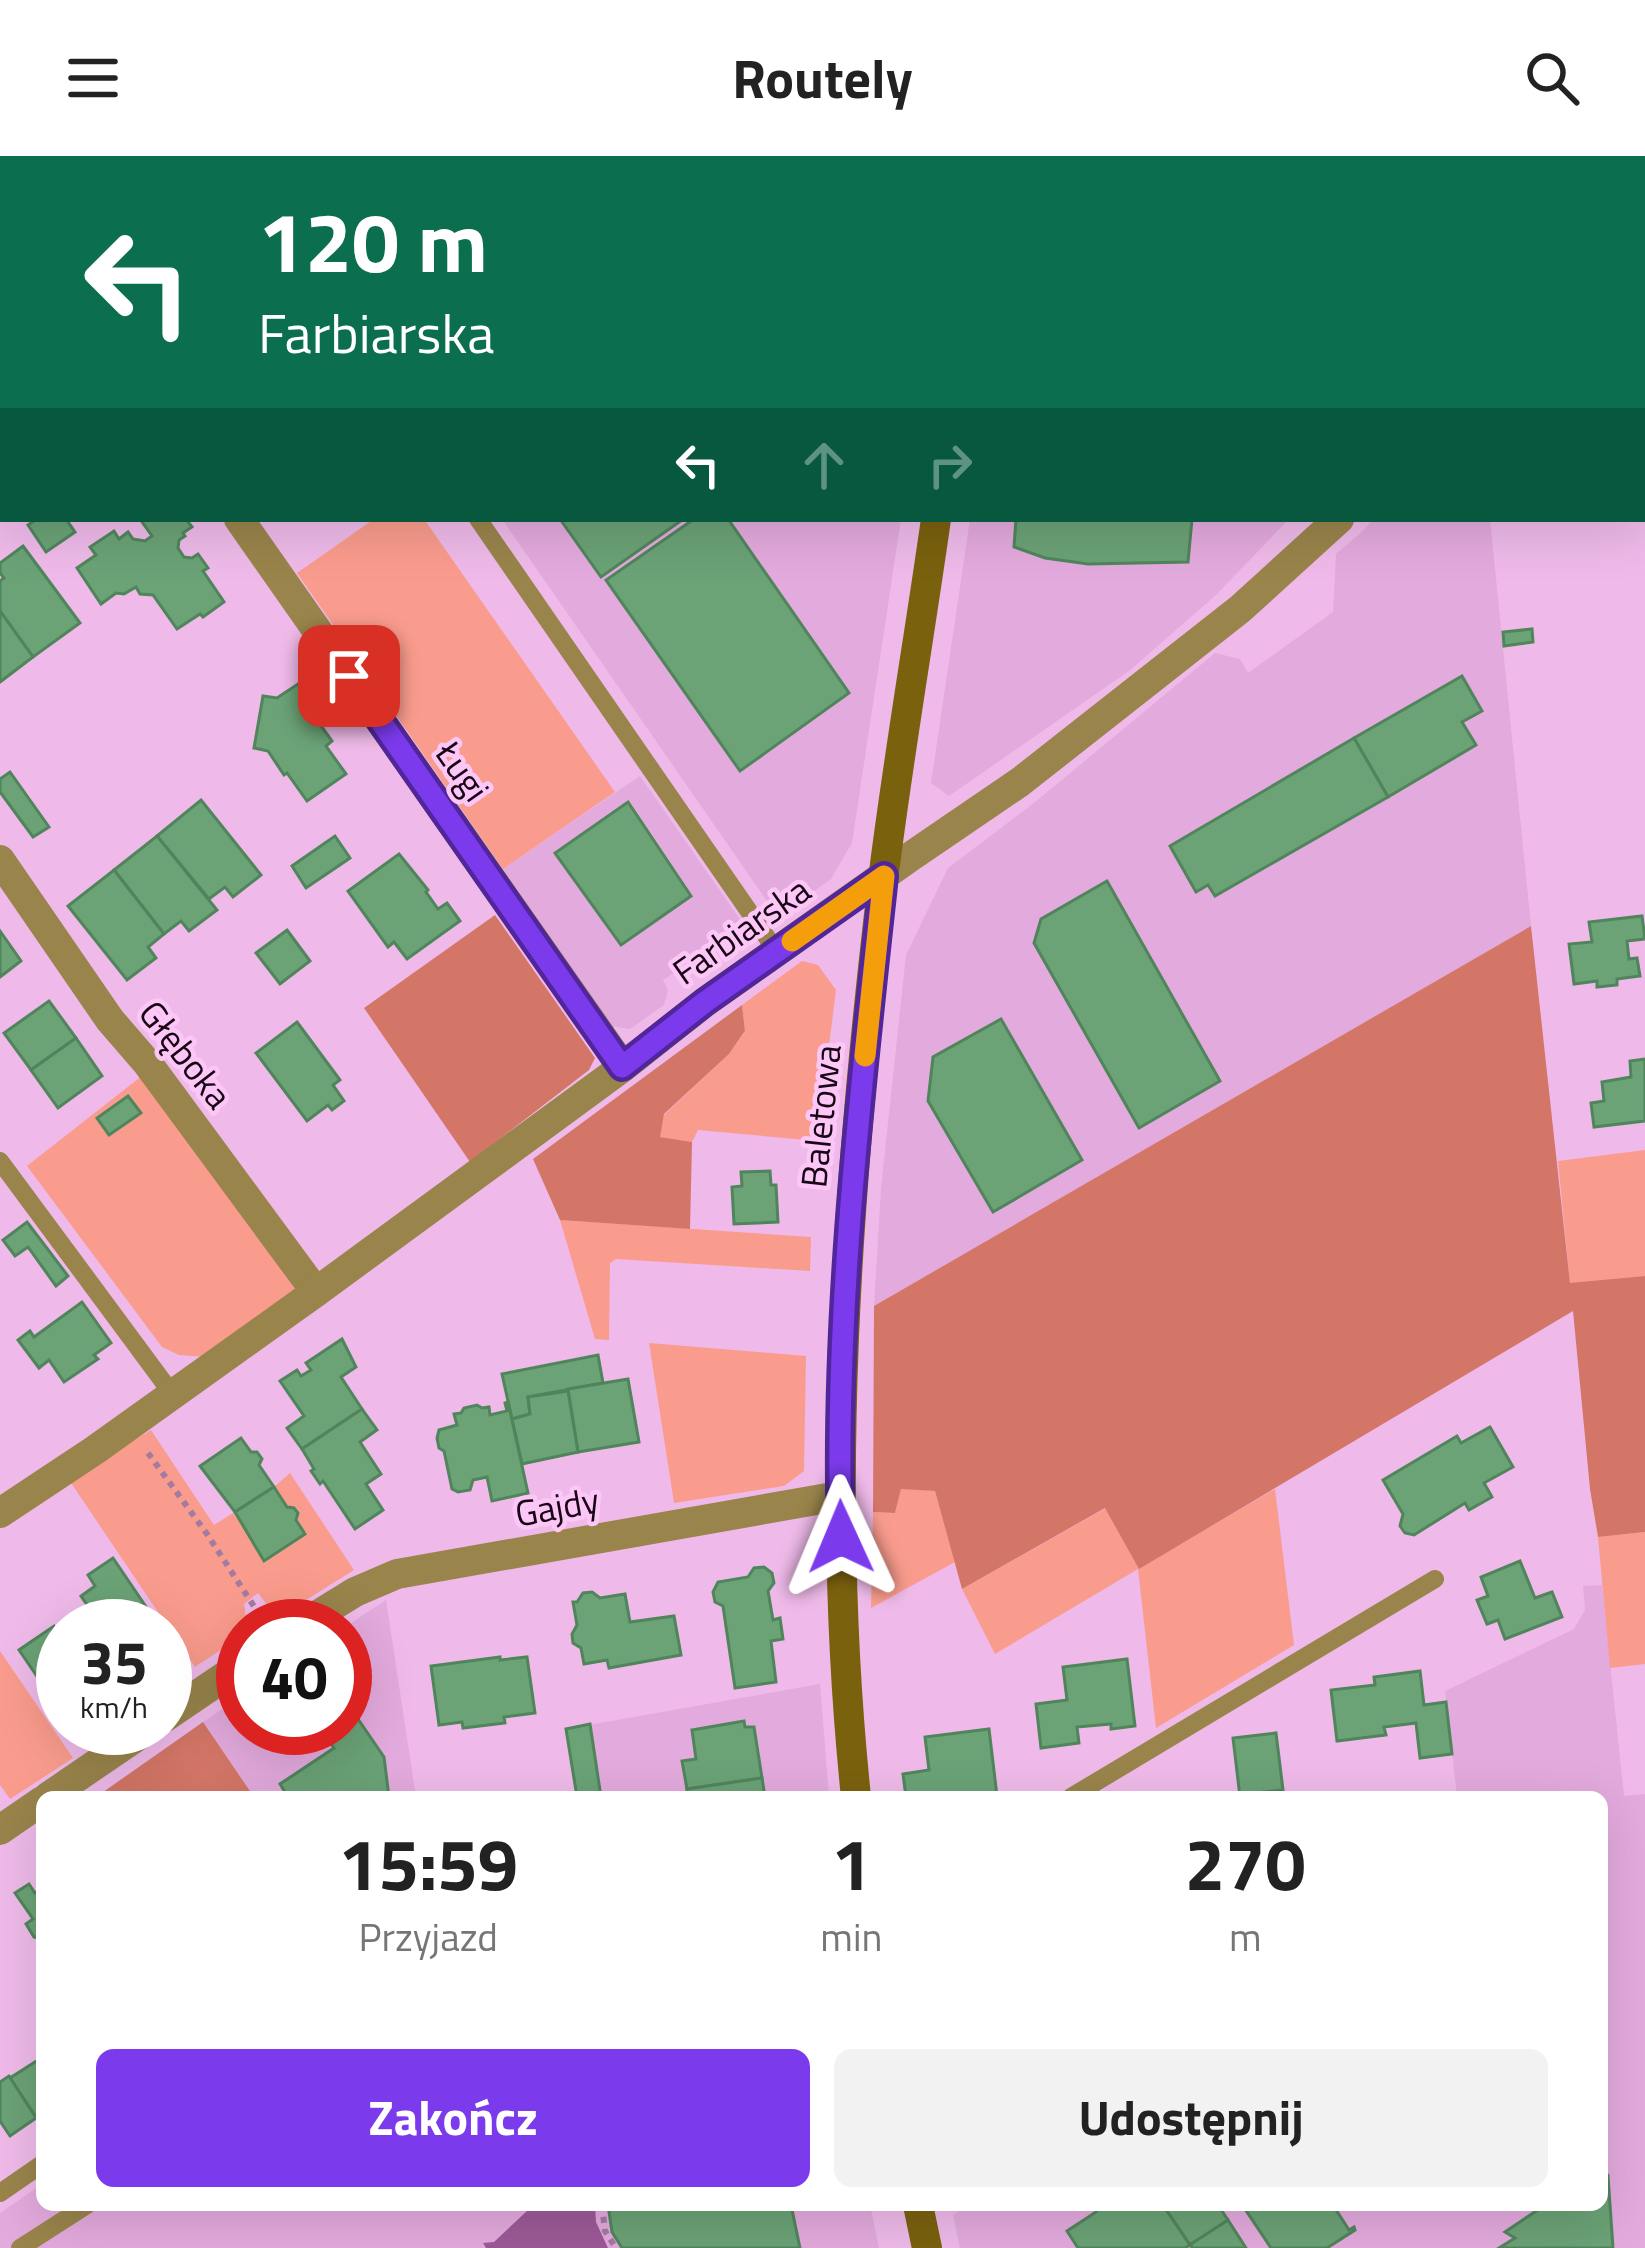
<!DOCTYPE html>
<html lang="pl">
<meta charset="utf-8">
<style>
body{margin:0;font-family:"Titillium Web",sans-serif;background:#f2f2f2;color:#222;height:100vh;display:flex;flex-direction:column;font-size:45px;white-space:nowrap}
*{box-sizing:border-box;margin:0}
p{font-size:39px;color:#767676}
.icon{flex:none;width:66px;height:66px;fill:none;stroke:currentColor;stroke-width:2;stroke-linecap:round;stroke-linejoin:round}
.map{position:relative;flex:1;overflow:hidden}
.sheet{position:absolute;left:36px;top:1635px;width:1572px;height:420px;display:flex;flex-direction:column;background:#fff;border-radius:18px;box-shadow:0 12px 48px #0002}
.sheet>*{flex:none}
.guide{position:absolute;left:0px;top:0px;width:1647px;height:366px;box-shadow:0 12px 48px #0002;background:#0b6e4f;color:#fff;overflow:hidden}
.speed{position:absolute;left:36px;top:1443px;display:flex;gap:24px;font-size:60px;font-weight:700;text-align:center}
.speed>*{display:grid;place-content:center;width:156px;height:156px;border-radius:50%;background:#fff;box-shadow:0 12px 48px #0002;line-height:1}
.speed small{font-size:30px;font-weight:400}
.speed .limit{border:18px solid #d22;background:#fff;color:#111}
.pin{position:absolute;display:grid;place-items:center;width:102px;height:102px;color:#fff;margin:-51px;border-radius:24px;box-shadow:0 6px 18px #0006}
.me{position:absolute;width:132px;margin:-66px;rotate:359deg;stroke-linejoin:round;filter:drop-shadow(0 0 9px #0008)}
.turn{display:flex;align-items:center;gap:42px;height:252px;padding:0 60px;font-size:54px}
.turn .icon{width:156px;height:156px;stroke-width:2.5}
.turn b{display:block;font-size:84px;line-height:102px}
.lanes{display:flex;align-items:center;height:114px;padding:0 60px;background:#0003;justify-content:center;gap:60px;direction:ltr}
.lanes .off{opacity:.35}
.eta{display:flex;justify-content:space-evenly;align-items:center;height:204px;text-align:center}
.eta b{font-size:72px;font-weight:700;line-height:84px}
.cta{display:flex;gap:24px;margin-top:auto;padding:24px 60px}
.cta a{flex:1;height:138px;border-radius:18px;background:#7c3aed;color:#fff;font-size:48px;font-weight:700;line-height:138px;text-align:center}
.cta a+a{background:#f2f2f2;color:#222}
header{display:flex;justify-content:space-between;align-items:center;height:156px;padding:0 60px;background:#fff;font-size:54px;font-weight:700}
.map>svg:first-child{display:block}
.built{fill:#e3aadd}
.green{fill:#fa9c8d}
.forest{fill:#d47667}
.water{fill:#9d5a97}
.building{fill:#6ba276;stroke:#50855c;stroke-width:3}
.lines{fill:none;stroke-linecap:round;stroke-linejoin:round}
.path{stroke:#a47ba0;stroke-width:6;stroke-dasharray:6 6;stroke-linecap:butt}
.lane{stroke:#99844b;stroke-width:18}
.street{stroke:#99844b;stroke-width:30}
.secondary{stroke:#7a610e;stroke-width:30}
.route-casing{stroke:#51269a;stroke-width:30}
.route{stroke:#7c3aed;stroke-width:21}
.slow{stroke:#f59e0b;stroke-width:21}
.labels{text-anchor:middle;dominant-baseline:central;stroke-width:9;stroke-linejoin:round;paint-order:stroke}
.street-label{font-size:36px;fill:#180617;stroke:#fcc7f7}
</style>
<header><svg class="icon" aria-label="menu" viewBox="0 0 24 24"><path d="M4 6h16M4 12h16M4 18h16"/></svg>Routely<svg class="icon" aria-label="search" viewBox="0 0 24 24"><circle cx="10" cy="10" r="6"/><path d="M15 15l6 6"/></svg></header>
<div class="map">
<svg width="1645" height="2092" viewBox="0 0 1645 2092">
<rect width="100%" height="100%" fill="#efbae9"/>
<g class="built">
<path d="M970,0H1491V3H971Z"/>
<path d="M502,363H901L852,687L831,723L778,761Z"/>
<path d="M970,363H1289L1216,439L1129,515L949,640L931,627Z"/>
<path d="M1373,363H1490L1531,770L874,1150L881,1032L906,799L948,712L1034,647L1215,497L1240,503L1248,517L1333,456L1336,398L1364,374Z"/>
<path d="M640,620L753,782L725,802L702,798L663,824L668,834L664,849L630,873L611,870L503,713Z"/>
<path d="M1602,1429L1624,1640L1645,1638V2092H960L953,2059L968,2049H1602V1641H1457L1445,1535L1574,1473L1585,1454L1583,1430Z"/>
<path d="M386,1444L416,1641H254L203,1566L243,1539V1572H345V1471Z"/>
<path d="M820,1528L829,1641H577L566,1573Z"/>
<path d="M42,2028V2049H870L879,2092H0V2057Z"/>
</g>
<g class="green">
<path d="M374,363H424L615,636L503,713L297,417Z"/>
<path d="M802,805L818,809L836,834L817,985L698,974L692,986L659,981L664,959L729,898L745,876L742,849Z"/>
<path d="M143,919L297,1136L207,1201L179,1199L162,1191L27,1010Z"/>
<path d="M1645,994V1120L1570,1128L1558,1005Z"/>
<path d="M560,1064L811,1081L810,1115L616,1103L610,1107L609,1184L595,1183Z"/>
<path d="M649,1187L806,1200L804,1315L784,1330L674,1347Z"/>
<path d="M151,1274L214,1369L274,1331L290,1317L354,1414L277,1462L258,1437L244,1448C252,1480 219,1494 195,1511L69,1324Z"/>
<path d="M901,1332L935,1335L955,1406L871,1452L873,1356L895,1357Z"/>
<path d="M1275,1333L1294,1489L1156,1572L1138,1413L995,1498L962,1433L1106,1352L1139,1412Z"/>
<path d="M1645,1376V1508L1610,1512L1598,1381Z"/>
<path d="M0,1495L73,1602L10,1643L0,1629Z"/>
</g>
<g class="forest">
<path d="M495,759L595,902L589,914L470,1006L364,852Z"/>
<path d="M1531,770L1570,1127L1645,1120V1376L1598,1381L1590,1333L1573,1155L1139,1413L1105,1352L962,1433L935,1335L901,1333L895,1357L873,1356L874,1150Z"/>
<path d="M742,849L745,875L729,898L664,958L660,981L692,986L690,1073L560,1064L533,1003Z"/>
<path d="M203,1566L254,1641H96Z"/>
</g>
<path class="water" d="M566,2049H595L596,2066L608,2092H486L483,2087L494,2086L529,2053Z"/>
<g class="building">
<path d="M37,363H66L75,376L46,396L28,369Z"/>
<path d="M140,363H186L192,371L183,377L185,380L179,384L178,392L184,401L192,402L198,398L208,412L203,415L224,446L203,461L200,458L177,473L153,439L140,438L136,431L124,438L116,437L101,448L77,412L96,399L90,391L114,375L119,383L128,376L133,383L145,385L152,380Z"/>
<path d="M560,363H681L682,364L601,421Z"/>
<path d="M694,363H728L849,537L740,615L606,424Z"/>
<path d="M1016,363H1192L1188,406L1088,408L1045,402L1014,391Z"/>
<path d="M23,390L80,467L33,501L0,455V425L4,422L0,417V407Z"/>
<path d="M0,455L33,501L0,526Z"/>
<path d="M1532,473L1533,486L1504,490L1503,476Z"/>
<path d="M1462,520L1482,555L1462,566L1476,589L1388,641L1354,582Z"/>
<path d="M301,526L321,556L314,560L332,585L326,590L346,618L307,645L287,617L284,619L268,595L254,592L263,540L277,542Z"/>
<path d="M1354,582L1388,641L1215,740L1208,729L1196,736L1170,690Z"/>
<path d="M10,616L49,671L33,681L0,636V623Z"/>
<path d="M201,644L261,719L233,741L225,731L209,743L157,680Z"/>
<path d="M628,646L691,740L621,789L555,697Z"/>
<path d="M157,680L217,754L189,775L181,765L164,778L114,714Z"/>
<path d="M335,680L350,702L306,732L292,710Z"/>
<path d="M399,698L428,734L426,736L438,753L447,747L460,765L407,803L394,786L388,791L348,735Z"/>
<path d="M114,714L164,778L148,791L156,802L127,824L68,750Z"/>
<path d="M1107,725L1220,925L1139,972L1034,787L1041,763Z"/>
<path d="M1642,760L1645,783L1627,785L1629,803L1637,802L1640,820L1617,823V829L1597,831V825L1574,828L1569,788L1592,786L1589,766Z"/>
<path d="M287,774L310,805L280,828L256,797Z"/>
<path d="M0,775L21,805L0,821Z"/>
<path d="M49,845L76,882L31,914L4,877Z"/>
<path d="M1001,863L1082,1004L993,1056L928,945L933,901Z"/>
<path d="M297,866L340,924L333,929L344,945L332,954L328,949L307,965L256,897Z"/>
<path d="M76,882L102,920L58,952L31,914Z"/>
<path d="M1645,903V965L1594,971L1591,947L1604,945L1602,926L1631,921L1630,905Z"/>
<path d="M128,940L141,957L109,979L97,962Z"/>
<path d="M770,1015L771,1029H776L778,1066L734,1068L732,1031L742,1030L741,1016Z"/>
<path d="M27,1066L68,1120L56,1130L28,1091L15,1100L3,1084Z"/>
<path d="M82,1146L111,1187L94,1199L98,1203L64,1226L49,1204L39,1212L18,1184L30,1175L34,1181Z"/>
<path d="M342,1183L356,1211L341,1221L362,1253L302,1293L287,1272L304,1260L280,1225L297,1214L301,1220L311,1214L306,1207Z"/>
<path d="M598,1199L603,1227L528,1241L530,1258L512,1263L502,1218Z"/>
<path d="M628,1223L639,1286L578,1296L568,1233Z"/>
<path d="M568,1235L578,1296L522,1308L512,1263L530,1258L528,1241Z"/>
<path d="M508,1246L528,1337L492,1345L487,1321L473,1324L470,1334L458,1336L452,1333L444,1295L439,1292L437,1282L439,1274L457,1269L454,1258L461,1257L464,1252L477,1249L482,1252L489,1251L490,1259L507,1255L505,1247Z"/>
<path d="M362,1253L377,1274L360,1286L381,1318L366,1328L383,1354L355,1373L323,1325L320,1328L311,1315L314,1313L302,1293Z"/>
<path d="M1490,1271L1513,1311L1484,1327L1492,1341L1469,1354L1465,1347L1414,1379L1405,1377L1400,1370L1403,1358L1383,1324L1457,1280L1461,1287Z"/>
<path d="M241,1282L251,1296H257L262,1303L259,1309L274,1331L235,1356L200,1310Z"/>
<path d="M274,1331L287,1351L294,1352L298,1357L296,1364L305,1378L264,1405L235,1356Z"/>
<path d="M113,1402L159,1470H102L81,1440L95,1430L88,1419Z"/>
<path d="M1520,1405L1535,1442L1552,1436L1562,1461L1505,1483L1498,1464L1487,1468L1477,1444L1488,1440L1481,1421Z"/>
<path d="M764,1411L772,1417L774,1427L768,1435L773,1464L780,1462L783,1483L771,1485L776,1526L735,1532L723,1450L715,1446L713,1436L718,1426L748,1421L754,1412Z"/>
<path d="M592,1436L600,1442L625,1438L630,1466L674,1460L681,1499L609,1512L607,1504L584,1508L581,1492L573,1487L572,1478L577,1469L573,1446H577L583,1437Z"/>
<path d="M54,1470L63,1483L62,1557L19,1494Z"/>
<path d="M500,1501V1504L527,1501L535,1557L504,1561L505,1567L463,1572L462,1566L439,1569L431,1510Z"/>
<path d="M1127,1503L1135,1570L1111,1573V1568L1077,1571L1079,1587L1041,1592L1036,1548L1067,1544L1063,1511Z"/>
<path d="M1420,1515L1424,1549L1446,1546L1452,1598L1420,1602L1416,1567L1384,1571L1386,1579L1337,1585L1331,1534L1375,1529L1374,1521Z"/>
<path d="M345,1544L384,1601L389,1641H288L280,1628L334,1592L320,1572H345Z"/>
<path d="M744,1565L745,1571H754L762,1622L687,1633L682,1605L696,1603L692,1574Z"/>
<path d="M590,1568L601,1641H577L566,1573Z"/>
<path d="M989,1573L997,1640L974,1641L973,1638L906,1641L903,1618L929,1614L925,1581Z"/>
<path d="M1276,1577L1283,1634L1263,1636V1640L1240,1641L1233,1582Z"/>
<path d="M762,1622L765,1641H688L687,1633Z"/>
<path d="M29,1728L35,1737L42,1732V1782L34,1781L26,1768L33,1763L15,1737Z"/>
<path d="M38,1904L42,1910V1961L38,1964L10,1922Z"/>
<path d="M9,1920L36,1962L10,1980L0,1965V1926Z"/>
<path d="M1608,2020L1613,2092H1499L1515,2082L1505,2076L1545,2049H1602V2024Z"/>
<path d="M608,2049H791L800,2092H622L612,2076Z"/>
<path d="M1093,2049H1163L1190,2089L1185,2092H1078L1067,2075L1096,2056Z"/>
<path d="M1163,2049H1218L1228,2064L1191,2090Z"/>
<path d="M1252,2049H1333L1349,2074L1354,2071L1355,2074L1327,2092H1271L1245,2053Z"/>
<path d="M1228,2064L1246,2092H1192L1191,2088Z"/>
</g>
<g class="lines">
<g class="path">
<path d="M226,0L228,3"/>
<path d="M148,1297L207,1378L266,1469"/>
<path d="M602,2049L605,2075L616,2092"/>
</g>
<g class="lane">
<path d="M741,0L743,3"/>
<path d="M1512,0V3"/>
<path d="M478,363L777,796"/>
<path d="M0,1005L173,1239"/>
<path d="M1071,1641L1435,1423"/>
<path d="M0,2037L42,2008"/>
<path d="M20,2092L87,2049"/>
</g>
<g class="street">
<path d="M0,21L3,26"/>
<path d="M1644,31L1645,30"/>
<path d="M239,363L623,911"/>
<path d="M0,704L110,864L148,908L316,1136"/>
<path d="M0,1357L95,1294L316,1136L623,911L705,846L910,701L1020,626L1240,453L1339,363"/>
<path d="M300,1470L355,1436L397,1418L839,1340"/>
<path d="M165,1561L243,1508"/>
<path d="M48,1641L149,1572"/>
<path d="M0,1674L42,1645"/>
</g>
<g class="secondary">
<path d="M936,0V3"/>
<path d="M856,1641C824,1335 847,1028 883,724C898,603 919,483 936,363"/>
<path d="M918,2049L927,2092"/>
</g>
</g>
<g class="lines">
<defs>
<path id="route" d="M349,520L622,911L705,846L884,720C860,940 834,1160 841,1381"/>
</defs>
<use href="#route" class="route-casing"/>
<use href="#route" class="route"/>
<path class="slow" d="M792,785L884,720L865,900"/>
</g>
<g class="labels">
<g class="street-label">
<text transform="translate(463 615) rotate(55)">Ługi</text>
<text transform="translate(741 774) rotate(-35)">Farbiarska</text>
<text transform="translate(186 898) rotate(52)">Głęboka</text>
<text transform="translate(820 960) rotate(-84)">Baletowa</text>
<text transform="translate(557 1350) rotate(-10)">Gajdy</text>
</g>
</g>
</svg>
<div class="speed"><div>35<small>km/h</small></div><div class="limit">40</div></div>
<div class="pin" style="left:349px;top:520px;background:#d93025"><svg class="icon" aria-label="arrive" viewBox="0 0 24 24"><path d="M6 21V4h12l-3 4 3 4H6"/></svg></div>
<svg class="me" style="left:841px;top:1381px" viewBox="-20 -20 40 40"><path d="M0-17L14 15 0 8-14 15z" fill="#7c3aed" stroke="#fff" stroke-width="4"/></svg>
<div class="guide">
<div class="turn"><svg class="icon" aria-label="left" viewBox="0 0 24 24"><path d="M17 20v-9H6M10 6l-5 5 5 5"/></svg><div><b>120 m</b>Farbiarska</div></div>
<div class="lanes"><svg class="icon" aria-label="left" viewBox="0 0 24 24"><path d="M17 20v-9H6M10 6l-5 5 5 5"/></svg><svg class="icon off" aria-label="ahead" viewBox="0 0 24 24"><path d="M12 20V5M6 11l6-6 6 6"/></svg><svg class="icon off" aria-label="right" viewBox="0 0 24 24"><path d="M7 20v-9h11M14 6l5 5-5 5"/></svg></div>
</div>
<section class="sheet">
<div class="eta">
<div><b>15:59</b><p>Przyjazd</p></div>
<div><b>1</b><p>min</p></div>
<div><b>270</b><p>m</p></div>
</div>
<div class="cta"><a>Zakończ</a><a>Udostępnij</a></div>
</section>
</div>
